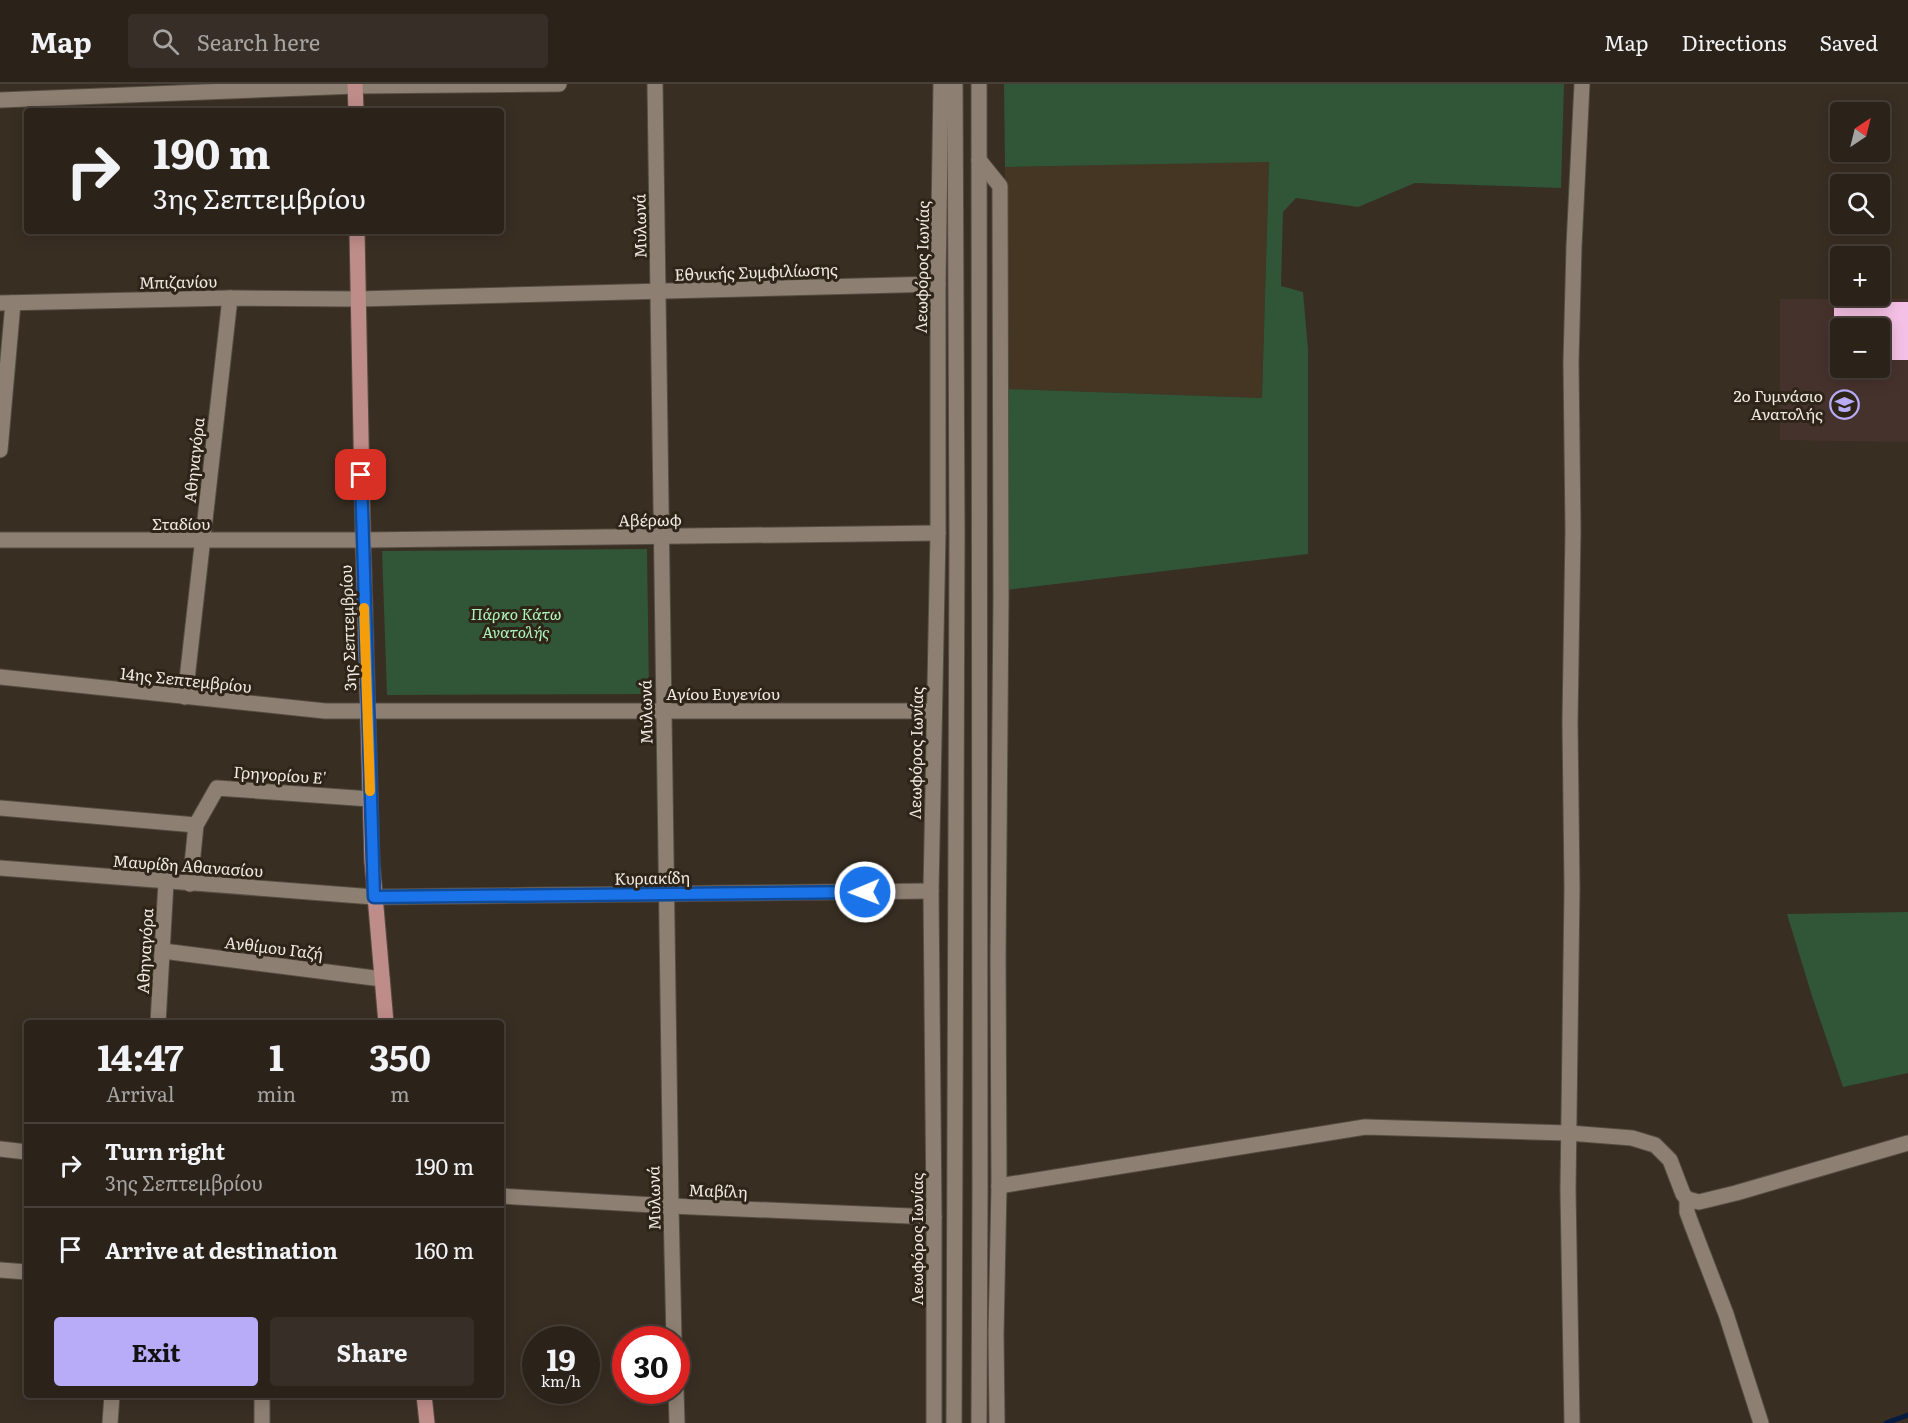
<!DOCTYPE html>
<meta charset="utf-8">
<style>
body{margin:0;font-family:Literata,serif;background:#372f27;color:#f1f3f6;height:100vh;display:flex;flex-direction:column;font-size:22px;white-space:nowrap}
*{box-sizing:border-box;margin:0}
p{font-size:20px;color:#a6a4a2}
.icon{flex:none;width:33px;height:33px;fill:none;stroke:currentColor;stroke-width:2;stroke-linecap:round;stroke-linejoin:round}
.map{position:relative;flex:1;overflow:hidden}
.side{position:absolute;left:24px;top:936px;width:480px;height:378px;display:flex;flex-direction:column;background:#2b221a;border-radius:6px;box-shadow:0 3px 15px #0003,0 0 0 2px #473f39}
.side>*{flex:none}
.hud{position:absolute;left:24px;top:24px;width:480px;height:126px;border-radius:6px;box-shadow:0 3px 15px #0003,0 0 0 2px #473f39;background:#2b221a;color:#f1f3f6;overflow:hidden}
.needle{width:39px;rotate:35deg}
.controls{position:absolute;left:1830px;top:18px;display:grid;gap:12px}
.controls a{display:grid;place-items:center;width:60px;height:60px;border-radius:6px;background:#2b221a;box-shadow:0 3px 15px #0003,0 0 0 2px #473f39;font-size:30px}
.speed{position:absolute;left:522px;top:1242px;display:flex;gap:12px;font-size:30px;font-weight:700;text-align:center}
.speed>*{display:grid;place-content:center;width:78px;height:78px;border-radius:50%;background:#2b221a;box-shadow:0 3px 15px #0003,0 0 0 2px #473f39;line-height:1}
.speed small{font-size:15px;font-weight:400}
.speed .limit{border:9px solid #d22;background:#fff;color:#111}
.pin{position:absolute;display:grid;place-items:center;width:51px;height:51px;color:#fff;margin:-26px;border-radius:12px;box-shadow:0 3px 9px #0006}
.me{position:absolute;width:66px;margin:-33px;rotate:269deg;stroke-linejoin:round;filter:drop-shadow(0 0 4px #0008)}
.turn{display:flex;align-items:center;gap:21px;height:126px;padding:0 30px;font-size:27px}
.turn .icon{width:78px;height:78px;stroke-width:2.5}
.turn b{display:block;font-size:42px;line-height:51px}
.eta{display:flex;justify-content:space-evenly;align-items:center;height:102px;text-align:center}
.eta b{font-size:36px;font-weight:700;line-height:42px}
.primary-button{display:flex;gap:12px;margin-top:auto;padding:12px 30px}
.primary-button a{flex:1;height:69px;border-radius:6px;background:#b8abf7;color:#111;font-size:24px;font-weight:700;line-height:69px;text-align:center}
.primary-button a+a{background:#372f27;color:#f1f3f6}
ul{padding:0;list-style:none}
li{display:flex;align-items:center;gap:18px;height:84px;padding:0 30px;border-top:2px solid #473f39}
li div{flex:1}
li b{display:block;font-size:22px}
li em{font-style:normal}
header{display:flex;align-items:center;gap:36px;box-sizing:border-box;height:84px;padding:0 30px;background:#2b221a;border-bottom:2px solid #473f39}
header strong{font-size:28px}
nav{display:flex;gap:33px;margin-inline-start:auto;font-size:21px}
.search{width:420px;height:54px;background:#372f27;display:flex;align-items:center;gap:15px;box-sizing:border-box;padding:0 21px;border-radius:6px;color:#a6a4a2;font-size:22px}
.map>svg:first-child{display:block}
.built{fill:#453523}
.education{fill:#46322d;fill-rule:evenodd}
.green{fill:#305537}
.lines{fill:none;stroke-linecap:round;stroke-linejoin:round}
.stream{stroke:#071a40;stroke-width:5}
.building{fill:#f5c0e5}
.minor-casing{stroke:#564d42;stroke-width:17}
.major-casing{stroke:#564d42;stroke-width:17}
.minor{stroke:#8d8072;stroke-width:15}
.major{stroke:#be8c89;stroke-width:15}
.route-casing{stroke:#114b97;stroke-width:15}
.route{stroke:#1a73e8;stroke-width:10}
.slow{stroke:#f59e0b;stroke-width:10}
.labels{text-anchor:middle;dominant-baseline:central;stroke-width:6;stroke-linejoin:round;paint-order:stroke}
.street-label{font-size:16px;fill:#f0e9e1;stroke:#2f2418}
.poi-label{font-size:16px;fill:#f0e9e1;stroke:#2f2418;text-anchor:end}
.park-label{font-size:16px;font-style:italic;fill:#acf4b9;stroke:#2f2418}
</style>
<header>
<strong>Map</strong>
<div class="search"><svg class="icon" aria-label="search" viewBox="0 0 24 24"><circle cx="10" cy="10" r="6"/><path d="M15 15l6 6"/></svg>Search here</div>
<nav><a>Map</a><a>Directions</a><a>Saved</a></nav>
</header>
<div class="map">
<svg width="1908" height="1339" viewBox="0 0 1908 1339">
<rect width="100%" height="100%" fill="#392e22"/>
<path class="built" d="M1269,77L1262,314L1006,305L1005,83Z"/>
<path class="education" d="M1780,215H1908V358L1780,356ZM1840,244H1880V284H1840Z"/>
<g class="green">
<path d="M1004,0H1564L1561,104L1415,99L1358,123L1296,114L1283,128L1281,202L1303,208L1308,265V470L1006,506V305L1262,314L1269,78L1005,83Z"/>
<path d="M647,465L649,610L387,611L382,467Z"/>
<path d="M1908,828V989L1843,1003L1812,912L1787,830Z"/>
</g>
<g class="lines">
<path class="stream" d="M1886,1339L1908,1331"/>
</g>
<path class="building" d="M1834,218H1908V276H1880V244H1834Z"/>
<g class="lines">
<defs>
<g id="minor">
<path d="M655,0L671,1122L674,1256"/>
<path d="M0,16L355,2L559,0"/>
<path d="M979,76L1000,102L1001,513L998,872L999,1102L996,1250L997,1339"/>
<path d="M0,219L230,214L358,215L938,200"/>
<path d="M0,366L13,219"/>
<path d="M0,456H363L938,449"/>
<path d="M0,593L325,627H934"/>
<path d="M185,613L230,214"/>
<path d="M0,724L196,741"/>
<path d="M0,784L374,813L931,807"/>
<path d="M190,800L196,741L217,704L370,715"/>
<path d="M163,867L382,895"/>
<path d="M158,939L166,798"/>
<path d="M0,1065L27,1068"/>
<path d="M999,1102L1365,1043L1569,1049L1632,1054L1655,1061L1670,1076L1683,1110L1687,1115V1128L1691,1139L1726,1230L1761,1339"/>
<path d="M501,1112L671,1122L934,1133"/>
<path d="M1687,1115L1699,1118L1736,1109L1908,1059"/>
<path d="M0,1186L27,1188"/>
<path d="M676,1306L677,1339"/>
<path d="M110,1339L112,1311"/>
<path d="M262,1339V1311"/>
<path d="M934,1339V1133L931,807L938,449V200L941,0"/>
<path d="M954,1339L957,449L955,0"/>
<path d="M979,1339L980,1104L979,0"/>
<path d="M1572,1339L1568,1106L1572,804L1570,638L1573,446L1571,278L1574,162L1582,0"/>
</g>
<g id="major">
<path d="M355,0L356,27"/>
<path d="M357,147L363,456L372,777L386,939"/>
<path d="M424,1311L427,1339"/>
</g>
</defs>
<use href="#minor" class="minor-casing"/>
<use href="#major" class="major-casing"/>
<use href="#minor" class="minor"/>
<use href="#major" class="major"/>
</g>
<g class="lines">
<defs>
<path id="route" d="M361,391L374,813L865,808"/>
</defs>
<use href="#route" class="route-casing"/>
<use href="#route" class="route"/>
<path class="slow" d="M364,524L370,707"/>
</g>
<defs>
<symbol id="school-ring" viewBox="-11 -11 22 22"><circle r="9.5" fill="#2f2418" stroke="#b8abf7" stroke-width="1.5"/><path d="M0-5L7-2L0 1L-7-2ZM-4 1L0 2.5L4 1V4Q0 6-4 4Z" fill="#b8abf7"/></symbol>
</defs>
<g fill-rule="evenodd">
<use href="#school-ring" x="1828" y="304" width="33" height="33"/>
</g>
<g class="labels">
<g class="street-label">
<text transform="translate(639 142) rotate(-91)">Μυλωνά</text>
<text transform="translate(921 183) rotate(-89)">Λεωφόρος Ιωνίας</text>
<text transform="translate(756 187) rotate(-2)">Εθνικής Συμφιλίωσης</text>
<text transform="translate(178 197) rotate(-1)">Μπιζανίου</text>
<text transform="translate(193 376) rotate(-84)">Αθηναγόρα</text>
<text transform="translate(650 435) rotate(-1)">Αβέρωφ</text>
<text x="181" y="439">Σταδίου</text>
<text transform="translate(347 544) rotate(-92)">3ης Σεπτεμβρίου</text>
<text transform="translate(186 595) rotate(6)">14ης Σεπτεμβρίου</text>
<text x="723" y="609">Αγίου Ευγενίου</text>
<text transform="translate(645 628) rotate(-91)">Μυλωνά</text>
<text transform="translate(915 669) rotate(-89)">Λεωφόρος Ιωνίας</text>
<text transform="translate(280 690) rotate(4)">Γρηγορίου Ε'</text>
<text transform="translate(188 781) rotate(4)">Μαυρίδη Αθανασίου</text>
<text transform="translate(652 793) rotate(-1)">Κυριακίδη</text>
<text transform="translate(274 863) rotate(7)">Ανθίμου Γαζή</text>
<text transform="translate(144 867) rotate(-87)">Αθηναγόρα</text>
<text transform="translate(718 1106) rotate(2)">Μαβίλη</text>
<text transform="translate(653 1114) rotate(-91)">Μυλωνά</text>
<text transform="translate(916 1155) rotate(-90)">Λεωφόρος Ιωνίας</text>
</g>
<g class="poi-label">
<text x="1823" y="311">2ο Γυμνάσιο<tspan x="1823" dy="18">Ανατολής</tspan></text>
</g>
<g class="park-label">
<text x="516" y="529">Πάρκο Κάτω<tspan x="516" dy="18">Ανατολής</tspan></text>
</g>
</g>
</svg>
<div class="controls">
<a><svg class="needle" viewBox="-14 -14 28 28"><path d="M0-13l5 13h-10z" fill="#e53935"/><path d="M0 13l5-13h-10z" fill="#a6a4a2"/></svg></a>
<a><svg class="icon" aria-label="search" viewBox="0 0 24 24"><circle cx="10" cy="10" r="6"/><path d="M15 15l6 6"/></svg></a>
<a>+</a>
<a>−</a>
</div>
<div class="speed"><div>19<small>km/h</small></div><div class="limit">30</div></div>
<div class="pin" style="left:361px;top:391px;background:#d93025"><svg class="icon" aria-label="arrive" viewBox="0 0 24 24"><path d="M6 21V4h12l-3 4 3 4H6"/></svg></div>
<svg class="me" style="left:865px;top:808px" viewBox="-20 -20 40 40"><circle r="17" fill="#1a73e8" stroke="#fff" stroke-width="3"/><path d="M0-11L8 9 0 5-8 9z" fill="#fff"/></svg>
<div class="hud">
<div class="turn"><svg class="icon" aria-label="right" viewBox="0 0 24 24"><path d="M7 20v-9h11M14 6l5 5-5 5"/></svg><div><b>190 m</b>3ης Σεπτεμβρίου</div></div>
</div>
<section class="side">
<div class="eta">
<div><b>14:47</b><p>Arrival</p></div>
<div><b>1</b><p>min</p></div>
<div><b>350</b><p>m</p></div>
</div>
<ul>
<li><svg class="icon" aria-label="right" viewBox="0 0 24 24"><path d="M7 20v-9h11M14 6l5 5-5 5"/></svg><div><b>Turn right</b><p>3ης Σεπτεμβρίου</p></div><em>190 m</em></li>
<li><svg class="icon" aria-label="arrive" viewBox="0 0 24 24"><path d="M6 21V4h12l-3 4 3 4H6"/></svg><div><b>Arrive at destination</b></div><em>160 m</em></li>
</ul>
<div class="primary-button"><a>Exit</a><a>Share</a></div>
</section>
</div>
